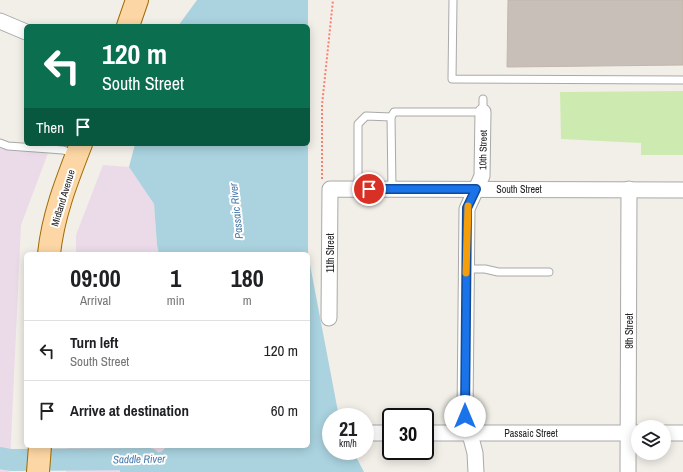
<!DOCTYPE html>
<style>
body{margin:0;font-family:"Archivo Narrow",sans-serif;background:#f2f2f2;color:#202124;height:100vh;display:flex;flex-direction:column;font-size:15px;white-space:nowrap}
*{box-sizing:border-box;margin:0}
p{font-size:13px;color:#757577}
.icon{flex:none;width:22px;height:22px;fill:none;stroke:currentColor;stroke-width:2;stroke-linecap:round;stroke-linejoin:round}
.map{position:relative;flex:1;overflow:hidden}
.details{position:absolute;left:24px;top:252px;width:286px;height:196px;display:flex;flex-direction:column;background:#fff;border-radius:6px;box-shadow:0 2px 10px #0003}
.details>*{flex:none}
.hud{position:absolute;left:24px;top:24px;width:286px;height:122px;border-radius:6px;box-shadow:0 2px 10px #0003;background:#0b6e4f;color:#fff;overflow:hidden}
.buttons{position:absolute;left:631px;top:420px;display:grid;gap:8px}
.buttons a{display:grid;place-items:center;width:40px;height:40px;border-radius:50%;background:#fff;box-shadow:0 2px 10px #0003;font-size:20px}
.speed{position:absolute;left:322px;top:408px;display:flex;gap:8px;font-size:20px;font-weight:700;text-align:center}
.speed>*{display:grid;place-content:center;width:52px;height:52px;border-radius:50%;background:#fff;box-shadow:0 2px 10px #0003;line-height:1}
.speed small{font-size:10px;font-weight:400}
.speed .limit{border:2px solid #111;border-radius:6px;background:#fff;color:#111}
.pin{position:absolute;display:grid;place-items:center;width:34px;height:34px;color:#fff;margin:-17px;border:2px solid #fff;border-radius:50%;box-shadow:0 1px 4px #0007}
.me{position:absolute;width:44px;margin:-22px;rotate:0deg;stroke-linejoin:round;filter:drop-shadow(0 0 3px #0008)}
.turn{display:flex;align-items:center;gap:14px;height:84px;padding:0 12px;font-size:18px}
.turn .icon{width:52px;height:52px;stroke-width:2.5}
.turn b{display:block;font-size:28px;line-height:34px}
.then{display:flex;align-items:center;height:38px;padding:0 12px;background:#0003;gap:8px;font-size:15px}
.eta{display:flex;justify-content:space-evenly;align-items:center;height:68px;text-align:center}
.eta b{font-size:24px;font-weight:700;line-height:28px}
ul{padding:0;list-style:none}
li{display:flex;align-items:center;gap:12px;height:60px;padding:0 12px;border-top:1px solid #e0e0e0}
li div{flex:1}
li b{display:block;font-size:15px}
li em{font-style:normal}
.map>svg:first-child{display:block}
.industrial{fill:#ebdbe8}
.grass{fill:#cdebb0}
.water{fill:#aad3df}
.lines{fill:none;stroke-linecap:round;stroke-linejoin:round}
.river{stroke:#aad3df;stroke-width:22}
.building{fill:#c7bfb8;stroke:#c4b6ab}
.service-casing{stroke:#a9a9a9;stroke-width:9}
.minor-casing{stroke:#a9a9a9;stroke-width:17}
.primary-casing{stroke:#a06b00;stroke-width:24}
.path{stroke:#fa8072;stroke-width:2;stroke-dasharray:2 2;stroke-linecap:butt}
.service{stroke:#fff;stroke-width:7}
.minor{stroke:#fff;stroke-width:15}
.primary{stroke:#fcd6a4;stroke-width:22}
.route-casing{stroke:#114b97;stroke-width:10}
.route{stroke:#1a73e8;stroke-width:7}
.slow{stroke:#f59e0b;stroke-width:7}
.labels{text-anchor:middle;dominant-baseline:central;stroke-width:4;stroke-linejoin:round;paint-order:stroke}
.street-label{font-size:10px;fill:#222;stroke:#fff}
.water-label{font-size:11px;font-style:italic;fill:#4a7aab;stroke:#fff}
</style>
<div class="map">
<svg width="683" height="472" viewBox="0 0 683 472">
<rect width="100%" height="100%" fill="#f2efe9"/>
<g class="industrial">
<path d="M0,141L48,153L21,225L10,463L9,472H0Z"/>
<path d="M103,165L129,167L154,204L157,245L159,254H76V235Z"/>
<path d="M68,446H167L161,452L120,456V472H66Z"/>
</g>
<path class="grass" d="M683,91V155H641V143L561,139L560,92Z"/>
<g class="water">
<path d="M197,0H308V83V26H178Z"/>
<path d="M135,144H308V254H159L157,245L154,204L129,167Z"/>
<path d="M308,254L339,417H331V451H353L364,472H120V456L161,452L167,446H308Z"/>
</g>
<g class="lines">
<path class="river" d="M0,458L11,460L149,459"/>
</g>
<path class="building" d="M508,0H683V65L507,67Z"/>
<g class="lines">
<defs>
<g id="service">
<path d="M453,0L452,79L683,80"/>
<path d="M0,143L8,146L63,150L75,154"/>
<path d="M358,189V124L366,116L391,117"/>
<path d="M392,189L391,117L394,112H483V99"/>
<path d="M466,269H485L498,272H549"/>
</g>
<g id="minor">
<path d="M0,21L26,32"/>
<path d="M329,318L330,189L683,190"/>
<path d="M365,433H391"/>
<path d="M425,433H638"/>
<path d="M664,433H683"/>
<path d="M476,472L475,453L465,415L467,209L482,176L483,112"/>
<path d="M628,472L629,189"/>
</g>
<g id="primary">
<path d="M128,26L137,0"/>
<path d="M49,254C53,215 67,180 81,144"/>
<path d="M38,472L40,446"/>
</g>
</defs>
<use href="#service" class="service-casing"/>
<use href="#minor" class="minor-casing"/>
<use href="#primary" class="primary-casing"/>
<path class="path" d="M322,179V105L333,0"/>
<use href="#service" class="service"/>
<use href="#minor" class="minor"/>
<use href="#primary" class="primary"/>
</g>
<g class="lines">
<defs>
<path id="route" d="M369,189H476L467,208L465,416"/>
</defs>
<use href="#route" class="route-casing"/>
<use href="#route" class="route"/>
<path class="slow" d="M466,273L468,206"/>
</g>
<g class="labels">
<g class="street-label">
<text transform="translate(483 150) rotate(-89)">10th Street</text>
<text x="519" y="189">South Street</text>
<text transform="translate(63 198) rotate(-73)">Midland Avenue</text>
<text transform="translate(330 253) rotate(-90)">11th Street</text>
<text transform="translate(629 331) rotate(-90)">9th Street</text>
<text x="531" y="433">Passaic Street</text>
</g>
<g class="water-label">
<text transform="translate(236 211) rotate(-96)">Passaic River</text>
<text transform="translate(139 459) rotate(-1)">Saddle River</text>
</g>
</g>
</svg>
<div class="buttons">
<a><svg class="icon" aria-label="layers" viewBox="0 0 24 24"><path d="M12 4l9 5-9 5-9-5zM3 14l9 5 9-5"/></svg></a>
</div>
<div class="speed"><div>21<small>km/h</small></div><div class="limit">30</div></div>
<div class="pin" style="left:369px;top:189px;background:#d93025"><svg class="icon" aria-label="arrive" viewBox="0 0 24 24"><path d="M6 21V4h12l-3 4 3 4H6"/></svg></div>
<svg class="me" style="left:465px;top:416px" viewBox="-20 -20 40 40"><circle r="19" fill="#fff"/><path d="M0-13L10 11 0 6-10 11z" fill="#1a73e8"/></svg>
<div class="hud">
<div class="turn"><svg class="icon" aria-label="left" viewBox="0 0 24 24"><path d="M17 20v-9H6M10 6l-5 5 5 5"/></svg><div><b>120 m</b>South Street</div></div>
<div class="then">Then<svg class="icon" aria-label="arrive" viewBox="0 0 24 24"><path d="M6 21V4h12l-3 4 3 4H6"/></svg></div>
</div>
<section class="details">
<div class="eta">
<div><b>09:00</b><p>Arrival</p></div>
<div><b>1</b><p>min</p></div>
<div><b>180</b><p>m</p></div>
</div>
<ul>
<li><svg class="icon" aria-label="left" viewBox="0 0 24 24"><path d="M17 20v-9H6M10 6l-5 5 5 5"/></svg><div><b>Turn left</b><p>South Street</p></div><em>120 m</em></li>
<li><svg class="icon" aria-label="arrive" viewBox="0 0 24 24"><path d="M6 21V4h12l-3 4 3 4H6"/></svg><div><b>Arrive at destination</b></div><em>60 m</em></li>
</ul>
</section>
</div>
